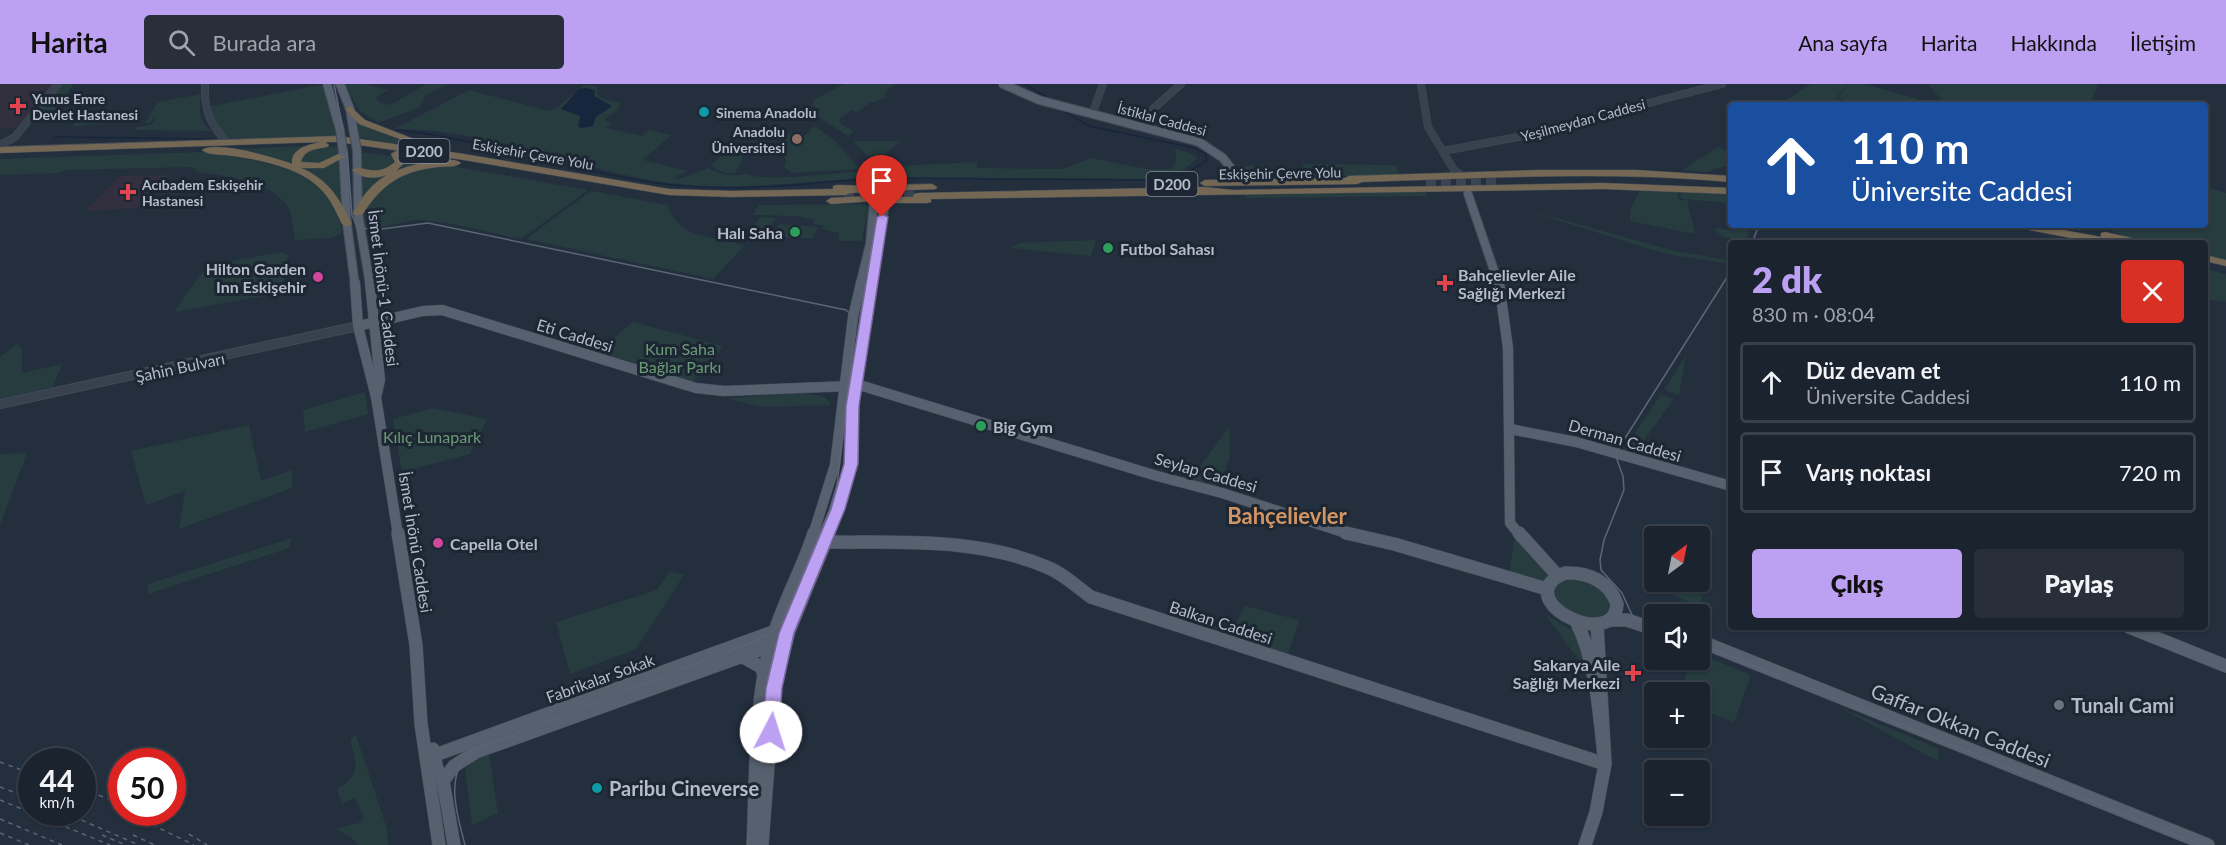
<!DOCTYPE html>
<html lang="tr">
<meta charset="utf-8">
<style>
body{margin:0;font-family:Lato,sans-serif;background:#282f3a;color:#f1f3f6;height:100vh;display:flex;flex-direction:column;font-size:22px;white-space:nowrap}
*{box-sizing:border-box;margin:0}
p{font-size:20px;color:#a0a4aa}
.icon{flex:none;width:33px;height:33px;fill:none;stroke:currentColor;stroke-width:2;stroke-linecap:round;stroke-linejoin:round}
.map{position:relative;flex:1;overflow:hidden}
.side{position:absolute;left:1728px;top:156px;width:480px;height:390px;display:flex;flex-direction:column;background:#1b232e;border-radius:6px;box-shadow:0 2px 4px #0004,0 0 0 2px #39404a}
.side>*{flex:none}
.hud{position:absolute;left:1728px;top:18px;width:480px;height:126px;border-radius:6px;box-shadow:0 2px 4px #0004,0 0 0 2px #39404a;background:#1a4fa0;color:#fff;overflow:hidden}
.needle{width:39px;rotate:32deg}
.controls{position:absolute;left:1644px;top:442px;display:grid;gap:12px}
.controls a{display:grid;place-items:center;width:66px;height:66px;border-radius:6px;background:#1b232e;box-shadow:0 2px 4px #0004,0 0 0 2px #39404a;font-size:30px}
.speed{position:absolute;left:18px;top:664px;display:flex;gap:12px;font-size:30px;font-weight:700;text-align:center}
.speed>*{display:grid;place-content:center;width:78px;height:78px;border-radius:50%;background:#1b232e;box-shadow:0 2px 4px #0004,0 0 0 2px #39404a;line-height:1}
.speed small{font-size:15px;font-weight:400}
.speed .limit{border:9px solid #d22;background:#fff;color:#111}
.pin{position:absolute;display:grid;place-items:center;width:51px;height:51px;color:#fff;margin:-62px -26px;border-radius:50% 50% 50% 0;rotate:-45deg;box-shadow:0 0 6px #0007}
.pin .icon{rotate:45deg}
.me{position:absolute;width:66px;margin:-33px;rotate:5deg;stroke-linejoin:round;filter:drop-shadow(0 0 4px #0008)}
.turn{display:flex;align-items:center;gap:21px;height:126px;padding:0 24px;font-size:27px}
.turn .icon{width:78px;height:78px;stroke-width:2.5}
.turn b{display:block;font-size:42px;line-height:51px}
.round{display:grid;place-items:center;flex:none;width:63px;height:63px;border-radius:6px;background:#282f3a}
.summary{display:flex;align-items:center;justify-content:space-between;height:102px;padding:0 24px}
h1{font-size:36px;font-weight:800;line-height:45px;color:#bca0f2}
.cta{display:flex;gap:12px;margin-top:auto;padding:12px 24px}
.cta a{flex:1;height:69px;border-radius:6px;background:#bca0f2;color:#111;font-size:24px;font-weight:800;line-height:69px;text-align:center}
.cta a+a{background:#282f3a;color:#f1f3f6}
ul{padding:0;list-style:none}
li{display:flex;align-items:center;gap:18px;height:81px;margin:0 12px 9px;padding:0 12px;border:3px solid #39404a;border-radius:6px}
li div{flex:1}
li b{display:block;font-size:22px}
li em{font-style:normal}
header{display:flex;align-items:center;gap:36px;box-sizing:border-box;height:84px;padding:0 30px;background:#bca0f2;color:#111}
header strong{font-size:28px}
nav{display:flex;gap:33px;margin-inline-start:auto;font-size:21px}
.search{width:420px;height:54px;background:#282f3a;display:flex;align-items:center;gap:15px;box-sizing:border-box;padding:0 21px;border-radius:6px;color:#a0a4aa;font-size:22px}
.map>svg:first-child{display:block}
.medical{fill:#32303f}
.green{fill:#263c3f}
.water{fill:#17263c}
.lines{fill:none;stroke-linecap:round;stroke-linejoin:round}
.stream{stroke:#17263c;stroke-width:1.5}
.highway-tunnel{stroke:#3a4453;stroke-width:10;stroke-dasharray:10 5;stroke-linecap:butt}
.minor-far1-casing{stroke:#414a57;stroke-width:8}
.minor-casing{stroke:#414a57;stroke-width:10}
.major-far2-casing{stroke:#414a57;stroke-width:10}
.major-far1-casing{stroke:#414a57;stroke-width:11}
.major-casing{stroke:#414a57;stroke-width:14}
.highway-casing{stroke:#434c59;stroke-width:1}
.minor-far1{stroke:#38414e;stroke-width:7}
.minor{stroke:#38414e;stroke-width:8}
.major-far2{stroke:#56606e;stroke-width:8}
.major-far1{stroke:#56606e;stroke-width:10}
.major{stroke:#56606e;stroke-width:13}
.highway{fill:#746855;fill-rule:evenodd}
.tram{stroke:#5a6575;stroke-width:1.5}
.rail{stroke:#5a6575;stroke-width:1.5;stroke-dasharray:4.5 4.5;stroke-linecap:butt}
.major-bridge-casing{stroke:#414a57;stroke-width:10;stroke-linecap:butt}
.major-bridge{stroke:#56606e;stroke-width:8}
.route{fill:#bca0f2;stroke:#7a689d;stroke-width:1.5}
.health-dot{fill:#e0444e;stroke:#1d2633;stroke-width:2}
.culture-dot{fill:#0f9aa8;stroke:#1d2633;stroke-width:2}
.education-dot{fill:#8d6e63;stroke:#1d2633;stroke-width:2}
.leisure-dot{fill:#2e9e5b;stroke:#1d2633;stroke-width:2}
.hotel-dot{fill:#d1479c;stroke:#1d2633;stroke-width:2}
.worship-dot{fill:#6b7280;stroke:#1d2633;stroke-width:2}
.labels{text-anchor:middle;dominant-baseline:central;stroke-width:6;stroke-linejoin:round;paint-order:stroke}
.far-poi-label{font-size:14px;font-weight:bold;fill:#b4bcc9;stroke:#1d2633;text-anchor:start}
.far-street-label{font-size:14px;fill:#b4bcc9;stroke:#1d2633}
.shield{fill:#1d2633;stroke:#878f9c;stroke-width:1.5}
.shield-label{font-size:15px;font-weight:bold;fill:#b4bcc9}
.poi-label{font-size:16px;font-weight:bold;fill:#b4bcc9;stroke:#1d2633;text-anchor:start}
.street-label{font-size:16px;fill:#b4bcc9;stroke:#1d2633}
.park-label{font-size:16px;fill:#6b9a76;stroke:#1d2633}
.near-poi-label{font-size:20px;font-weight:bold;fill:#b4bcc9;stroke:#1d2633;text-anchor:start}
.near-street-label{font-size:20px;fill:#b4bcc9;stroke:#1d2633}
.district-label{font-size:22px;font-weight:bold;fill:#d59563;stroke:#1d2633}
</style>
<header>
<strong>Harita</strong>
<div class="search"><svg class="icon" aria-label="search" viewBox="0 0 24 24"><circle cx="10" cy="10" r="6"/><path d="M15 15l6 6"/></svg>Burada ara</div>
<nav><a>Ana sayfa</a><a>Harita</a><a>Hakkında</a><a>İletişim</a></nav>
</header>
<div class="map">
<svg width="2226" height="761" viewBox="0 0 2226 761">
<rect width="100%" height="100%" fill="#242f3e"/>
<g class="medical">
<path d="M0,0H54L19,43L0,45Z"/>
<path d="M169,91L136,124L85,127L120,92Z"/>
</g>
<g class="green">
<path d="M59,0H74L54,28L35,31Z"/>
<path d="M324,0L336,52L232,55L216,44L207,23Z"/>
<path d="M344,0H366L388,6L376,13L379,18L390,21L427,0H448L423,13L424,16L418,24L378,39L359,26Z"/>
<path d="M844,0H895L886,7L885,13L876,18H871L858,28L852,26L839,35L841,40L854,47L848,52L814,30L821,26L812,21L815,19L812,17Z"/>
<path d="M1811,0H1847L1831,21H1801L1785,17Z"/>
<path d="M1848,0H1863L1918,15L1914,21H1864L1838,14Z"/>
<path d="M1928,0H2098L2090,21H2013L2004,19L2003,21H1955L1943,18Z"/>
<path d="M584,1L597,2V10L603,15L620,19L619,24L604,36L612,39L606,44L642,52L649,46L671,51L643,76L688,87L672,95L682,94L708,84C722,91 732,93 747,90C760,98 841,89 862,87L866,94C799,98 728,108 661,98C573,84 483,44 394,45L469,6L549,27L558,23Z"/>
<path d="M201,10C199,26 198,36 211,47L136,46V43L150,41L156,35L154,34L150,39H145L158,18Z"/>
<path d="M118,27L111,38L72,43L79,32Z"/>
<path d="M354,35L389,52L428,65L360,54Z"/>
<path d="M815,42L835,57L860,85L792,89L784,83L786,76L784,72L770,69L781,57L774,55L781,49L804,52Z"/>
<path d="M856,57H901L884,71L898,82L977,78V84L1063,85L1091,74L1147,85H1170L1174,82L1176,74L1175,64L1196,72V76L1176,91L1155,95L892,94L854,59Z"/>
<path d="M310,62L295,71L301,83L340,74L343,120C335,116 330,103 321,97C297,80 254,73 226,65Z"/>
<path d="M320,62L339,63V70L316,80L300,79L301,71Z"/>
<path d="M1718,63L1731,70V80L1706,88L1683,86Z"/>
<path d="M203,68C242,74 305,80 331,115C336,123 339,136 342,145L341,150L331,154L295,156C293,147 293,132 288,123C270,96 226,92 197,88L193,83L67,86L57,89L0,91V75Z"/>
<path d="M360,68L391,72L397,75V79L388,87H362Z"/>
<path d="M722,70L743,71L742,78L734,90L724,89L711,82Z"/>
<path d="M402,73L434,78L377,98L361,114L363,91L371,92L403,76Z"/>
<path d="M1303,80L1396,81L1399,91L1304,93Z"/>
<path d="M1267,81L1270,94L1245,95L1236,83Z"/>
<path d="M452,82L588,106L521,155C488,149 454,138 421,136C402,136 384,146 365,143L363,126L393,93L424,84Z"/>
<path d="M2205,103L2226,109V176L2205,171V159C2177,159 2126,162 2105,141H2205Z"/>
<path d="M1425,106L1427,112L1246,114L1245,110Z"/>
<path d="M1640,106L1677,107L1679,116H1687L1695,150L1630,137L1631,124Z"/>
<path d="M591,107L667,121C683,160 711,148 744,162L713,195L526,155Z"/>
<path d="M1680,108L1731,110V119L1681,115Z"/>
<path d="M862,120L868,122L862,157H839V149L822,145L824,142L813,140L816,136L797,132L754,131L758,121Z"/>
<path d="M1523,125L1671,166L1731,177V180L1672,171L1646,164Z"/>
<path d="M760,133L776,134L765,152L747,151Z"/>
<path d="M779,140L818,143L812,155L772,152Z"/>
<path d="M1737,141H1753L1745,157L1722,153L1714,144L1733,146Z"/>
<path d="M1096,156L1091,172L1010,164L1020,159Z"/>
<path d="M282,168L288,171L280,209L174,228C182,218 201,187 209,181Z"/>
<path d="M2205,185L2226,190V218L2205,215Z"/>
<path d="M633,238L723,262L692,299L597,268Z"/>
<path d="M17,260L22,265V289L62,280L53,303L0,315V273Z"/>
<path d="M1686,271L1679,311L1664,306Z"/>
<path d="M365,308L368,330L305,348L303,326Z"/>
<path d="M802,309L825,313L831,321L764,323L731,316V314Z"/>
<path d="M1661,311L1674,315L1631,374L1622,368Z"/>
<path d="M433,324L487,335L470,370L402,388L393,335Z"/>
<path d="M249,341L261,397L292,386V404L179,445L185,407L146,421L131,367Z"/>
<path d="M1229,343L1230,372L1219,403L1191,395Z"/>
<path d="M27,369L0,441V370Z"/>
<path d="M1515,451L1555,490L1548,500L1509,491Z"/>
<path d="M292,454L289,464L148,510V500Z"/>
<path d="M669,488L684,491L636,565L570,590L556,538L657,506Z"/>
<path d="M1700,492L1709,496L1699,522L1672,511L1666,501L1667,498H1700Z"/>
<path d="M1578,493C1593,500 1611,505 1610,524L1601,533L1583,535L1558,521L1554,506C1559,495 1567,495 1578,493Z"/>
<path d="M1245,522L1299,536L1287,574L1227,554Z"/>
<path d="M1549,532L1568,544L1580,547L1584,580H1582L1547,533Z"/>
<path d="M1700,570L1751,591L1734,638L1700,625V609H1680L1691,576H1700Z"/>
<path d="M1839,623L1939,665L1938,677Z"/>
<path d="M356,651L387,745L388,761H359L351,753L336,745L359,739L364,734L355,713L342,720L337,705C361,691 357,680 350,656Z"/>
<path d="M489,669L498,729L472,741L465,687L472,676Z"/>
</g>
<path class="water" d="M586,4L595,6L594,12L612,22L596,33L593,42L581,44L578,42L580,32L561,25L579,5Z"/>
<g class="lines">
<g class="stream">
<path d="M1025,0L1048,14"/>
<path d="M396,46C487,55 574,88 664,100C731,109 799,100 865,95"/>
<path d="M55,53L213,55"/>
<path d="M887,94L1156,96L1187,89L1207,76L1205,69L1194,64L1089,42L1064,27"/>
</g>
<g class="highway-tunnel">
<path d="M1426,101L1497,99"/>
<path d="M844,113L918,112"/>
</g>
<defs>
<g id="minor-far1">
<path d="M205,0C204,25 209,40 227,58"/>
<path d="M1421,0L1428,43L1454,86L1463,92"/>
<path d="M1092,31L1103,0"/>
<path d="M1135,41L1181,0"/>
<path d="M0,61L15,53L58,0"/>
<path d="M1443,67L1523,52L1722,0"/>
</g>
<path id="minor" d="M0,320L358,242"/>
<g id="major-far2">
<path d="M327,0L340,46"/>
<path d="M340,0L350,25L353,44"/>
<path d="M1003,0L1039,16L1199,58L1223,74L1241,97"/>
<path d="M357,67L358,129L370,201"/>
<path d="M343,68L347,140L355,201"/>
<path d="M1468,110L1499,201"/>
<path d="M860,201L870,160L874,116"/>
<path d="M870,201L886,116"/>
</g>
<g id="major-far1">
<path d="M355,199L358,242L376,313L398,451"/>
<path d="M370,199L380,296L376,313"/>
<path d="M1499,199L1508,264L1510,439L1520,451"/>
<path d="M358,242L423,227L442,226L696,304L724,307L850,302"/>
<path d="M856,300L1157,392L1222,409L1352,451"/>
<path d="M1510,345L1576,358L1731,402"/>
<path d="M813,451L835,381L853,233L861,199"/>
<path d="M828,451L843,410L852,374L855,296L870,199"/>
</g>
<g id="major">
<path d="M398,449L416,561L421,640L439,761"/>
<path d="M1346,449L1394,460L1547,505"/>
<path d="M1519,449L1558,492"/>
<path d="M825,458C900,459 979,453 1049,484C1065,491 1077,503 1091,513L1605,680L1596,728L1585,761"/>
<path d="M1565,489C1588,488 1609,497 1617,520C1615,565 1524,524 1553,496C1556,493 1561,491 1565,489Z"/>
<path d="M1609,536H1627L1654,545"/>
<path d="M1577,539C1598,583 1599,633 1605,680L1597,540"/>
<path d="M2129,543L2226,582"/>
<path d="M1700,557L2208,761"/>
<path d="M743,573L761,583L765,593"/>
<path d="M433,665L437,685L443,697L454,761"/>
<path d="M427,674L773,548L776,549"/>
<path d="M443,697L454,682L476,668L773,561"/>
<path d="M753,761C756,700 754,618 771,560C781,522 802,487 814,449"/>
<path d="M762,761L774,604L789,547L829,449"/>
</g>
<g id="highway">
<path d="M350,22L365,36L424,59L416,61L359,40L345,25Z"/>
<path d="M338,52L464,70L669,105L731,107L833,105V102L837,101L874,102L879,105C870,112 855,106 845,111L731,113L669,111L464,76L338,58H325L329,61L327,63C317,65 304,65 301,78L319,79L343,68L348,71L324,84H301C329,96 339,114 352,140L347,143L342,140C337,130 333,120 326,111C307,85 263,76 233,72C224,70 209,72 202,66C216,56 275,74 292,80C291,64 308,61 321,58L0,69V63Z"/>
<path d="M396,67L400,68L405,78L396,87C411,81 448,70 461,79C455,84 446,82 438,83C401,87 382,100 362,131H354L353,129C361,114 371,100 387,91C374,95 362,95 352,86L357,83C373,88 382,89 395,78L391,70Z"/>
<path d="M1540,86H1636L1731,92V98C1608,87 1485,94 1362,98L1357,100L1205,102L1200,99L1205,96L1345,94L1349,92Z"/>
<path d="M1603,99L1731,104V110L1603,105L931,115V118L927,119H887L882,116L887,113H913L914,110L918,109L1204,103L1233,106Z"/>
<path d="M932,100L937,103L936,105L889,107L884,104L889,101Z"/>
<path d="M871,112L876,115L875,117L831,120L826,117L831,114Z"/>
<path d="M2014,141H2036L2101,153V149L2105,148L2145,157L2146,159L2118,157L2119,159H2097L2019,144Z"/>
<path d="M2205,171L2226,176V182L2205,177Z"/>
</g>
</defs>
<use href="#minor-far1" class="minor-far1-casing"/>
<use href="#minor" class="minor-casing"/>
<use href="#major-far2" class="major-far2-casing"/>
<use href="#major-far1" class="major-far1-casing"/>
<use href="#major" class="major-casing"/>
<use href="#highway" class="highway-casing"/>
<use href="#minor-far1" class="minor-far1"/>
<use href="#minor" class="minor"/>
<use href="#major-far2" class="major-far2"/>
<use href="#major-far1" class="major-far1"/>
<use href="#major" class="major"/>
<use href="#highway" class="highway"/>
<g class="tram">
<path d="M334,0L347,66L352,131L357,143L374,146L428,139L846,226L856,235L837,401L829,427L781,539L769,550L750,559L473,666C443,689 457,730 465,761"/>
<path d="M1752,159L1759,141"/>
<path d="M1654,544L1633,533L1622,509L1601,486L1600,476L1604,456L1624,406L1623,392L1615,370L1731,187"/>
<path d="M1700,560L2201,761"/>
</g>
<g class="rail">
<path d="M0,678L32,690"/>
<path d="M0,703L32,715"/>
<path d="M82,705L122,720"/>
<path d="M0,716L32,729"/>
<path d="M32,729L110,761"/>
<path d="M65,729L139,761"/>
<path d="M128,729L194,761"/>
<path d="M0,735L62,761"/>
<path d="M0,749L29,761"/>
<path d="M189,750L207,761"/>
<path d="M102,751L126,761"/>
<path d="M133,751L155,761"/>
</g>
<defs>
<g id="major-bridge">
<path d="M353,44L357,67"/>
<path d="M340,46L343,68"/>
</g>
</defs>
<use href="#major-bridge" class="major-bridge-casing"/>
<use href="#major-bridge" class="major-bridge"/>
</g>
<path class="route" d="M882,130L888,133L859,322L858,380L845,425L794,549L782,604L779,648L776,653L771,656L765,653L762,648L766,604L779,549L831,425L844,380L846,322L877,133Z"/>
<g class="health-dot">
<path d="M15 13h6v6h6v6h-6v6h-6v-6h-6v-6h6z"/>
<path d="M125 99h6v6h6v6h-6v6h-6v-6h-6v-6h6z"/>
<path d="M1442 190h6v6h6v6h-6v6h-6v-6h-6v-6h6z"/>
<path d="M1630 580h6v6h6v6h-6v6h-6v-6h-6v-6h6z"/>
</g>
<g class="culture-dot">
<circle cx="704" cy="28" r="6"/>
<circle cx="597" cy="704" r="6"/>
</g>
<circle class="education-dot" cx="797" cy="55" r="6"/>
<g class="leisure-dot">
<circle cx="795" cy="148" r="6"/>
<circle cx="1108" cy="164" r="6"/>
<circle cx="981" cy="342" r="6"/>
</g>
<g class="hotel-dot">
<circle cx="318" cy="193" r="6"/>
<circle cx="438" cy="459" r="6"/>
</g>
<circle class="worship-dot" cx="2059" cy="621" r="6"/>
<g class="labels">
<g class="far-poi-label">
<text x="32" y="14">Yunus Emre<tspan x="32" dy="16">Devlet Hastanesi</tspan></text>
<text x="716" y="28">Sinema Anadolu</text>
<text x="785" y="47" text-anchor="end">Anadolu<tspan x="785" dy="16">Üniversitesi</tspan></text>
<text x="142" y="100">Acıbadem Eskişehir<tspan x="142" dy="16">Hastanesi</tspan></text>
</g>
<g class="far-street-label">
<text transform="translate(1162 35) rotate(15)">İstiklal Caddesi</text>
<text transform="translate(1583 36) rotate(-15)">Yeşilmeydan Caddesi</text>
<text transform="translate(533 70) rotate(10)">Eskişehir Çevre Yolu</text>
<text transform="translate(1280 89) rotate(-1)">Eskişehir Çevre Yolu</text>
</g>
<g class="shield">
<rect x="398.5" y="55" width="51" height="24" rx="4.5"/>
<rect x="1146.5" y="88" width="51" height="24" rx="4.5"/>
</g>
<g class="shield-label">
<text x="424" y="67">D200</text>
<text x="1172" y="100">D200</text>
</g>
<g class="poi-label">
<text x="783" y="148" text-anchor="end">Halı Saha</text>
<text x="1120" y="164">Futbol Sahası</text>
<text x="306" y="184" text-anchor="end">Hilton Garden<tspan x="306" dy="18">Inn Eskişehir</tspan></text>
<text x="1458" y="190">Bahçelievler Aile<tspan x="1458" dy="18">Sağlığı Merkezi</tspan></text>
<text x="993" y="342">Big Gym</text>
<text x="450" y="459">Capella Otel</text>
<text x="1620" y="580" text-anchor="end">Sakarya Aile<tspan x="1620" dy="18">Sağlığı Merkezi</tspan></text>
</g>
<g class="street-label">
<text transform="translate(384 204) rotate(83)">İsmet İnönü-1 Caddesi</text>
<text transform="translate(575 251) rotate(17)">Eti Caddesi</text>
<text transform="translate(180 283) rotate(-12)">Şahin Bulvarı</text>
<text transform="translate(1625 356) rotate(16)">Derman Caddesi</text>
<text transform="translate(1206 388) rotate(16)">Seylap Caddesi</text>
<text transform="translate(416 458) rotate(81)">İsmet İnönü Caddesi</text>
<text transform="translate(1221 538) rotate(18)">Balkan Caddesi</text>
<text transform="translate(600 594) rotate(-20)">Fabrikalar Sokak</text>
</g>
<g class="park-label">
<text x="680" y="264">Kum Saha<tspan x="680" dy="18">Bağlar Parkı</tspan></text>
<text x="432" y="352">Kılıç Lunapark</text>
</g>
<g class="near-poi-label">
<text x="2071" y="621">Tunalı Cami</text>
<text x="609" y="704">Paribu Cineverse</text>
</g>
<g class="near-street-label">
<text transform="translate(1961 641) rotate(22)">Gaffar Okkan Caddesi</text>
</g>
<g class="district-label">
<text x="1287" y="431">Bahçelievler</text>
</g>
</g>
</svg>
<div class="controls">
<a><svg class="needle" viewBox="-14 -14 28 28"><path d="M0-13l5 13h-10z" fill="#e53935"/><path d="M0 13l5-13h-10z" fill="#a0a4aa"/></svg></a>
<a><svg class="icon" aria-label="sound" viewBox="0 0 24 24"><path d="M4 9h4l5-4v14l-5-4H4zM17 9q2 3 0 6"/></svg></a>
<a>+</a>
<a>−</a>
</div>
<div class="speed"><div>44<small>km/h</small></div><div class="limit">50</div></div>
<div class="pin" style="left:882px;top:133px;background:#d93025"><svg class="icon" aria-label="arrive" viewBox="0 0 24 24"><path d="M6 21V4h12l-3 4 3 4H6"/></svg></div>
<svg class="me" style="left:771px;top:648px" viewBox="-20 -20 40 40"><circle r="19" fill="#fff"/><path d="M0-13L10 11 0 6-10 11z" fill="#bca0f2"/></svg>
<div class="hud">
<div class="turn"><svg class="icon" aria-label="ahead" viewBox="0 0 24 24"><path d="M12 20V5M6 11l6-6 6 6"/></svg><div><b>110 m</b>Üniversite Caddesi</div></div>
</div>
<section class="side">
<div class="summary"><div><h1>2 dk</h1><p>830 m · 08:04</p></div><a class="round" style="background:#d93025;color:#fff"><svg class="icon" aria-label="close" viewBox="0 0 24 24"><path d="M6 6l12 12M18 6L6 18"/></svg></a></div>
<ul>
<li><svg class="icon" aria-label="ahead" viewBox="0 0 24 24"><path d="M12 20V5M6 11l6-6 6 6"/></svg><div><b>Düz devam et</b><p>Üniversite Caddesi</p></div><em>110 m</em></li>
<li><svg class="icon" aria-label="arrive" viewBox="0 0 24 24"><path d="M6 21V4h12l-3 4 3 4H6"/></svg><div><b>Varış noktası</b></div><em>720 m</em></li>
</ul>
<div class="cta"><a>Çıkış</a><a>Paylaş</a></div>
</section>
</div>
